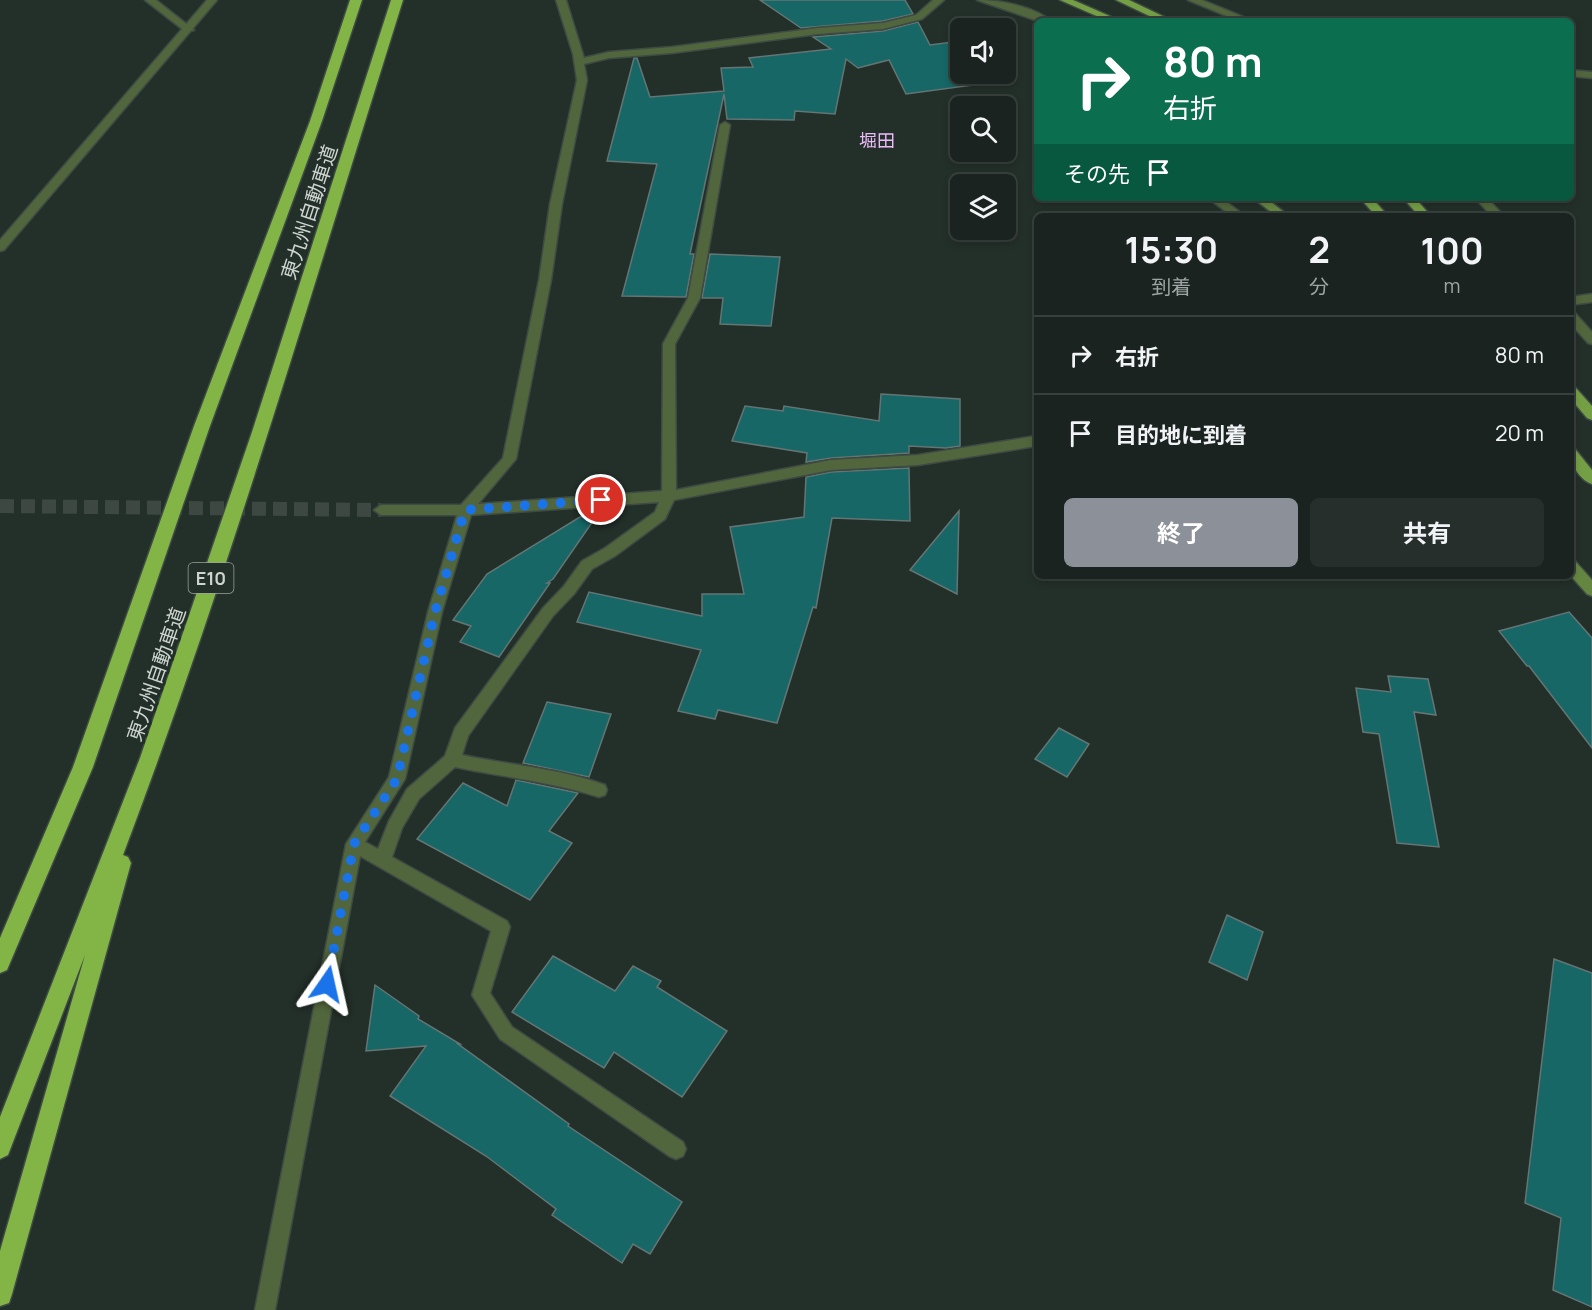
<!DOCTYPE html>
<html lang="ja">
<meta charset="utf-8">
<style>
body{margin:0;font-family:Manrope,"Noto Sans JP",sans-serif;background:#272f2c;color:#f1f3f6;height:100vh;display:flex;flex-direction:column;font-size:22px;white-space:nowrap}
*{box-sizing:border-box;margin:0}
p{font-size:20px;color:#9fa4a4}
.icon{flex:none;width:33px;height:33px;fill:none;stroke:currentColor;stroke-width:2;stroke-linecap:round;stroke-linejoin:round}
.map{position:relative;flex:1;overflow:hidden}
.side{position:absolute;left:1034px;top:213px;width:540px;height:366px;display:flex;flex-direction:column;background:#1a231f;border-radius:9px;box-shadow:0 3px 9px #0003,0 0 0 2px #38403d}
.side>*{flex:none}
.hud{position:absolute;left:1034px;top:18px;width:540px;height:183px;border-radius:9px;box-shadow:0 3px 9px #0003,0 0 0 2px #38403d;background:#0b6e4f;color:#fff;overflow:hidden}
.fabs{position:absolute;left:950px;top:18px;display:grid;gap:12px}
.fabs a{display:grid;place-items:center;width:66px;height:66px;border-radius:9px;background:#1a231f;box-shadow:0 3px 9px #0003,0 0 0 2px #38403d;font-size:30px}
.pin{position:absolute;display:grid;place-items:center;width:51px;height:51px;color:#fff;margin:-26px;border:3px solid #fff;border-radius:50%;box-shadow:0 2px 6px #0007}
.me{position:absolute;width:66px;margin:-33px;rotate:11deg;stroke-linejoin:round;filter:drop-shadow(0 0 4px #0008)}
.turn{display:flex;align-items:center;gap:21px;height:126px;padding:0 30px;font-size:27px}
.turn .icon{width:78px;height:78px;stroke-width:2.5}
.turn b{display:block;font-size:42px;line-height:51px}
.then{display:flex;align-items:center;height:57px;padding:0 30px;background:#0003;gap:12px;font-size:22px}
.eta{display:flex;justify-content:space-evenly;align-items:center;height:102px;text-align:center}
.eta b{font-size:36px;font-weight:700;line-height:42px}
.cta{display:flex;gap:12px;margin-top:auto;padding:12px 30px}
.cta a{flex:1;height:69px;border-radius:9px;background:#8c9099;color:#fff;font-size:24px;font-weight:700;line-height:69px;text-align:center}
.cta a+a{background:#272f2c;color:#f1f3f6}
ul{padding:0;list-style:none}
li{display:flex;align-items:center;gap:18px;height:78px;padding:0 30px;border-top:2px solid #38403d}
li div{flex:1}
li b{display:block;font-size:22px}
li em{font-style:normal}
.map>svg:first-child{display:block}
.building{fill:#166766;stroke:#647574;stroke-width:1.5}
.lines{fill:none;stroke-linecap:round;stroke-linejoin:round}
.street-tunnel{stroke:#3d4842;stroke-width:14;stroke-dasharray:14 7;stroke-linecap:butt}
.lane-casing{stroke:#3e4a44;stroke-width:3}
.street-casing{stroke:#3e4a44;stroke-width:3}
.secondary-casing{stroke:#3e4a44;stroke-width:3}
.primary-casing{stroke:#3e4a44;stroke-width:3}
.highway-casing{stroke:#3e4a44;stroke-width:3}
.lane{fill:#51663c;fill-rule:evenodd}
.street{fill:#51663c;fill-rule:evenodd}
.secondary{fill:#658641;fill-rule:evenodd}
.primary{fill:#759f44;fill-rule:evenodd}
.highway{fill:#82b545;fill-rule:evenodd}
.route{stroke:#1a73e8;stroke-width:10;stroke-dasharray:0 18}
.labels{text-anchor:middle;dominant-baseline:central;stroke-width:6;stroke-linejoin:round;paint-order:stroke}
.far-quarter-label{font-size:18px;fill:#ebbaf8;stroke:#232f29}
.shield{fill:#232f29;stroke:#9ba39f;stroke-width:1.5}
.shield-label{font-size:18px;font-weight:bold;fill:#ced5d1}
.street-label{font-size:20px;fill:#ced5d1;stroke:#232f29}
</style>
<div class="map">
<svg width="1592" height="1310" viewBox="0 0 1592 1310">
<rect width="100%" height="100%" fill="#232f29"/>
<g class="building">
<path d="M760,0H905L913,14L883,21L801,28Z"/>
<path d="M918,22L930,45L960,41V74H990L996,82L906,94L889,60L858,68L846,59L835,114L795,111L794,120L727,119L724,94L690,254H694L686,297L622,296L657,164L607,161L634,58H637L650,97L724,91L721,68L753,67L749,58L831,49L813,37L883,31Z"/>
<path d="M710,254L780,257L771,326L720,324L723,298H702Z"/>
<path d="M881,394L960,399V446L946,448L909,446V453L831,458L806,462L807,453L732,441L745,406L783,411L784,406L879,421Z"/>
<path d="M909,468L910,521L832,518L816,608L813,607L777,723L718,710L715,719L678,711L701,650L577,622L589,592L702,616V594H744L730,527L804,517L806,477L831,472Z"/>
<path d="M602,508L553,579L547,583H550L499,657L460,642L471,626L453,620L487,574L593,509Z"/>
<path d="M959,511L957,594L910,570Z"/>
<path d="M1569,612L1592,638V748L1529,666H1527L1499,631Z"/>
<path d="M1388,676L1428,679L1436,715L1414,712L1439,847L1397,843L1379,734L1363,732L1356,688L1391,692Z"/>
<path d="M547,702L611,714L589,777L523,763Z"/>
<path d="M1059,728L1089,744L1067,777L1035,759Z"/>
<path d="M516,780L578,793L549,831L572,843L530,900L417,839L463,783L507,806Z"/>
<path d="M1227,915L1263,932L1247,980L1209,962Z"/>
<path d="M553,956L615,991L633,966L661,981L657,987L727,1031L682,1097L614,1052L604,1068L512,1012Z"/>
<path d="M1554,959L1592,973V1307L1553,1290L1561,1218L1525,1203Z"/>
<path d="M375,985L419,1016L418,1019L460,1044H458L569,1124L568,1126L682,1202L650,1254L633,1244L622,1263L552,1215L556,1209L486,1156L390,1096L426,1046L366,1051Z"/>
</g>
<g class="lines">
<path class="street-tunnel" d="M0,506L381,510"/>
<defs>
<path id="lane" d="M145,0H156L194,30L186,32Z"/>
<g id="street">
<path d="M207,0H217L4,250L0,251V240Z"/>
<path d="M556,0H566L584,58L609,52L672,47L818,28L883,23L916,15L933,0H944L922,19L883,29L818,34L672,53L609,58L584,64L587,80L562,204L551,280L516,459L478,504L662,491L663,344L688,298L720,125L725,122L730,125L700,298L675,344L676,490L831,460L918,455L1036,436V446L918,465L831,470L674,500L665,519L615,556L592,569L574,594L553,616L468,736L462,755C509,765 559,768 605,785L607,790L605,795L599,797C552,782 503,777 455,767L419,799L402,828L392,857L507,921L510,927L490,993L512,1027L683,1142L686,1149L683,1156L676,1159L669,1156L500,1039L472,995L491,931L360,856L275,1310H255L346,844L389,777L428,612L457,515H381L374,510L381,505H461L503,458L539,280L550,204L577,80L573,54ZM659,502L655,512L605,548L582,561L564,586L543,608L455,728L445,756L407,789L389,821L378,849L365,842L405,779L442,612L471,515Z"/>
<path d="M977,0C1000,0 1033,6 1051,21H1038Z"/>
<path d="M1188,0H1202L1253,21H1239Z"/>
<path d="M1570,70L1592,72V78L1570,76Z"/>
<path d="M1208,198H1221L1245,216H1232Z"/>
<path d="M1475,198H1487L1504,216H1492Z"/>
<path d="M1592,294V302L1570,305V297Z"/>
<path d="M1570,311L1574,312L1592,332V344L1588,343L1570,323Z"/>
</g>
<g id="secondary">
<path d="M1253,198H1266L1289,216H1276Z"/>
<path d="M1570,560L1575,561L1592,580V596L1587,594L1570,575Z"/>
</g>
<g id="primary">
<path d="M1060,0H1073L1121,21H1108Z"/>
<path d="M1116,0H1129L1173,21H1160Z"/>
<path d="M1360,198H1372L1388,216H1376Z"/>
<path d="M1403,198H1415L1431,216H1419Z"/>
<path d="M1570,385L1574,386L1592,406V420L1587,418L1570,398Z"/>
<path d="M1570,447L1575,449L1592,470V484C1577,479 1570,461 1570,447Z"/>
</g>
<g id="highway">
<path d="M350,0H362L322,121L210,426L93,767L7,970L0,973V938L73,767L194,426L310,121Z"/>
<path d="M391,0H403C313,286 229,575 123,855L128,857L131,863L12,1294L9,1303L0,1306V1251L85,955L8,1155L0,1159V1117L140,758L252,432Z"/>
</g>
</defs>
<use href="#lane" class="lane-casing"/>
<use href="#street" class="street-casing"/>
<use href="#secondary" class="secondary-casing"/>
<use href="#primary" class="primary-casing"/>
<use href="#highway" class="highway-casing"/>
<use href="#lane" class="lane"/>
<use href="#street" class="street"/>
<use href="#secondary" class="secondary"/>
<use href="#primary" class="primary"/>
<use href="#highway" class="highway"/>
</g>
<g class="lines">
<path class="route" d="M327,984L354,844L397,779L435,612L465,510L601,500"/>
</g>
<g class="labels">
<g class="far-quarter-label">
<text x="877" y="140">堀田</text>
</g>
<rect class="shield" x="188.5" y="563" width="45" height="30" rx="4.5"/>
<g class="shield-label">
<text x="211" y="578">E10</text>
</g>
<g class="street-label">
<text transform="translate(309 212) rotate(-72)">東九州自動車道</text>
<text transform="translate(156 674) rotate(-71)">東九州自動車道</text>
</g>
</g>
</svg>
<div class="fabs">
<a><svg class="icon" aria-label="sound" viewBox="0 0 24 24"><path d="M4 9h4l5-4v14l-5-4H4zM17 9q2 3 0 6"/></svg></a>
<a><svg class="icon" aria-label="search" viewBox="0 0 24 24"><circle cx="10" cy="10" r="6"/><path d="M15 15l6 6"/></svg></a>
<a><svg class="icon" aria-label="layers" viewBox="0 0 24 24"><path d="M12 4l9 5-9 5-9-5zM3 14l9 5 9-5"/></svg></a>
</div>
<div class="pin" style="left:601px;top:500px;background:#d93025"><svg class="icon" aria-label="arrive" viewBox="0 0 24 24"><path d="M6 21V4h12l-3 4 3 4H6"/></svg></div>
<svg class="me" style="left:327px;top:984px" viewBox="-20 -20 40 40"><path d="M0-17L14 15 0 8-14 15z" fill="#1a73e8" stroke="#fff" stroke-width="4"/></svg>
<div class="hud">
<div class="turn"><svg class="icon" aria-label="right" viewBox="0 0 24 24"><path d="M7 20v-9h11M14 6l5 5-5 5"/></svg><div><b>80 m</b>右折</div></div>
<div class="then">その先<svg class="icon" aria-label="arrive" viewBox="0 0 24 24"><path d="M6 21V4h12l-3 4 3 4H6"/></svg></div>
</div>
<section class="side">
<div class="eta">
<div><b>15:30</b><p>到着</p></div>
<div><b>2</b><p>分</p></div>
<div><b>100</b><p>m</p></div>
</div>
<ul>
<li><svg class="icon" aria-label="right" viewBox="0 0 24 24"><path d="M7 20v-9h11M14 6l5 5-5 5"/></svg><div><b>右折</b></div><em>80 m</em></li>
<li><svg class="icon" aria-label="arrive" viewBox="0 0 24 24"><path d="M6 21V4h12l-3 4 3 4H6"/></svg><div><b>目的地に到着</b></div><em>20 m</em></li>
</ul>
<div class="cta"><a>終了</a><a>共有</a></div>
</section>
</div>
